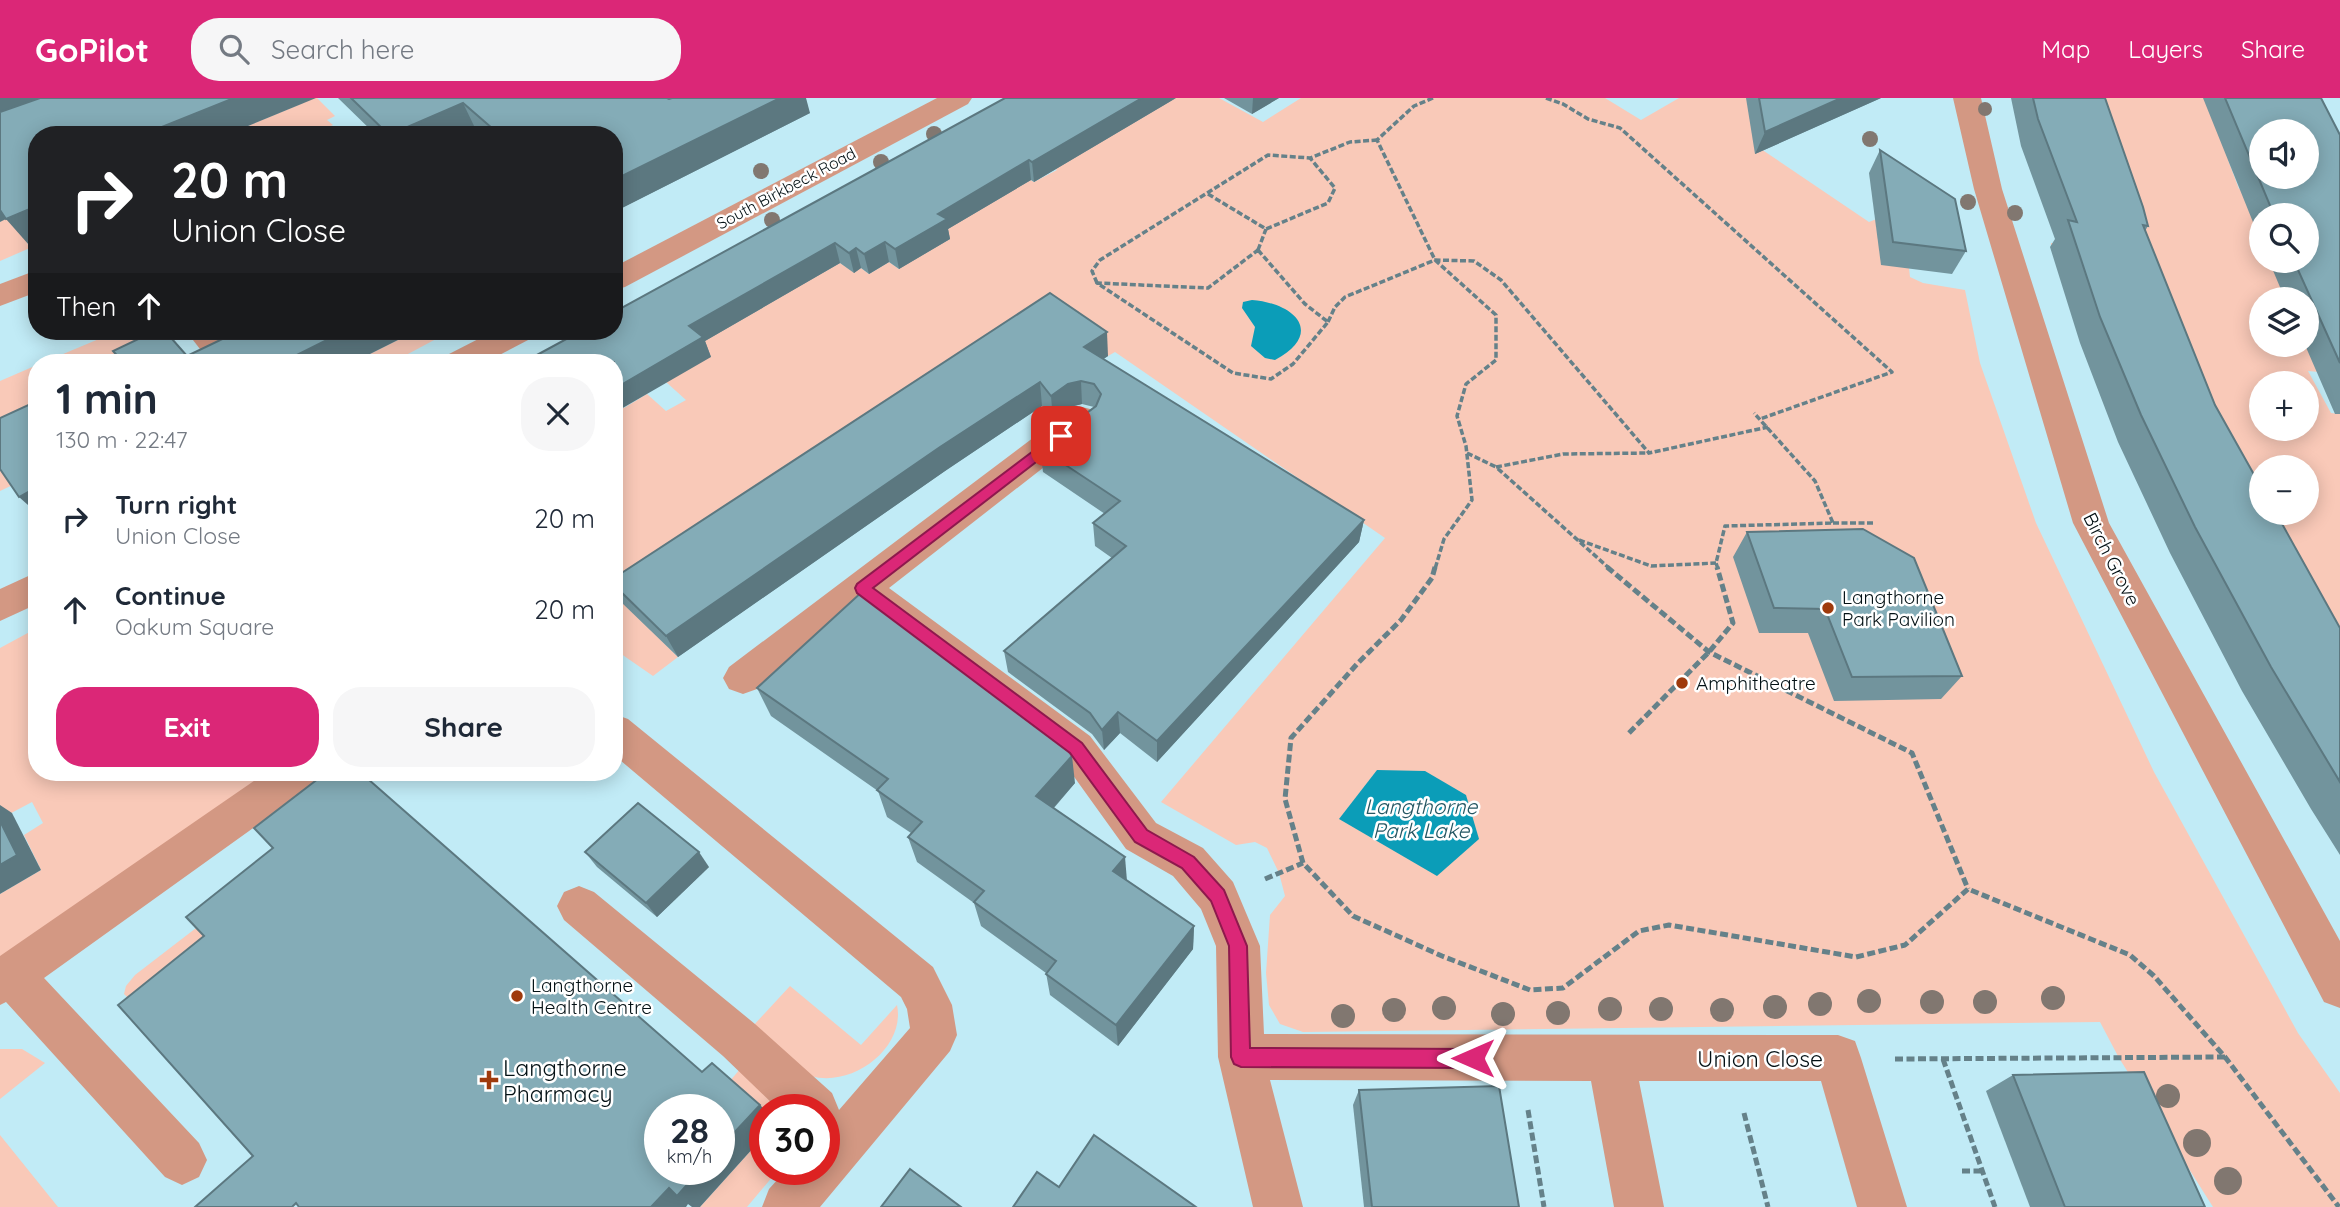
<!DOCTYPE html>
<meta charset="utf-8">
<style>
body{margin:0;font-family:Quicksand,sans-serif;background:#f6f6f7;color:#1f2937;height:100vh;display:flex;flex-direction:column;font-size:26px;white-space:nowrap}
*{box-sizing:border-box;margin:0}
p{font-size:23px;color:#747a83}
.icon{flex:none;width:38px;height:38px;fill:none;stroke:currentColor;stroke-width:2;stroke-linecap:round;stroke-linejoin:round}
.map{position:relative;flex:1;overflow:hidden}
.drawer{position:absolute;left:28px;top:256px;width:595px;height:427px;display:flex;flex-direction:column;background:#fff;border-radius:28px;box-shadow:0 4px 18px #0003}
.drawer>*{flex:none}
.guide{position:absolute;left:28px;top:28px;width:595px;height:214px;border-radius:28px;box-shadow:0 4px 18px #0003;background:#202124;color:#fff;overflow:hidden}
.tools{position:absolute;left:2249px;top:21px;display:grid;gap:14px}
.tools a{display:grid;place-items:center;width:70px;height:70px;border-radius:50%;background:#fff;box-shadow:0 4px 18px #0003;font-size:35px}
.speed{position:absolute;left:644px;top:996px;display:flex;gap:14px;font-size:35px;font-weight:700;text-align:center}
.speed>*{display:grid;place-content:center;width:91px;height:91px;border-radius:50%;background:#fff;box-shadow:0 4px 18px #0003;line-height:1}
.speed small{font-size:18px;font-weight:400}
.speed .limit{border:10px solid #d22;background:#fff;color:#111}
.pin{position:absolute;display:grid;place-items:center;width:60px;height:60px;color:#fff;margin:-30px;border-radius:14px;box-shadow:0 4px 10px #0006}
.me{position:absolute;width:77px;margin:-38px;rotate:270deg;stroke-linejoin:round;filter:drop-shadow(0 0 5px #0008)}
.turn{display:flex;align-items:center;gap:24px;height:147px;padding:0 28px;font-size:32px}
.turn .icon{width:91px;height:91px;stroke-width:2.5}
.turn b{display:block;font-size:49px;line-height:60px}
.then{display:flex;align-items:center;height:66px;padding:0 28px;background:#0003;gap:14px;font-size:26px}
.round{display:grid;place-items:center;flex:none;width:74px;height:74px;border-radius:28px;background:#f6f6f7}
.head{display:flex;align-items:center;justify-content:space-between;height:119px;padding:0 28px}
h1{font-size:42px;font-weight:800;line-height:52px}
.cta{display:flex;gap:14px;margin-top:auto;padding:14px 28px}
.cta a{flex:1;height:80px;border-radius:28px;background:#db2777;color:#fff;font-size:28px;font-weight:800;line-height:80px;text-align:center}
.cta a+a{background:#f6f6f7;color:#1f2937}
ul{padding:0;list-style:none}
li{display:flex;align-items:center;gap:21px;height:91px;padding:0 28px}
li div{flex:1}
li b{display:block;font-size:26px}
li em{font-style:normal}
header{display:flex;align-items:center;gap:42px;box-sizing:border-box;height:98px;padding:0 35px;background:#db2777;color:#fff}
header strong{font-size:33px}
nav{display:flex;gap:38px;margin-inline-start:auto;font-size:24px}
.search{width:490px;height:63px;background:#f6f6f7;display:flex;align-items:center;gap:18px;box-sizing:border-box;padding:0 24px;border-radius:28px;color:#747a83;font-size:26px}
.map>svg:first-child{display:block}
.green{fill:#f9c9b8;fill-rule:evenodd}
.water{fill:#0b9db8}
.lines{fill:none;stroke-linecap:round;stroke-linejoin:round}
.path-far1{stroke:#658189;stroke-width:3.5;stroke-dasharray:6 2.5;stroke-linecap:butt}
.path{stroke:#658189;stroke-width:5;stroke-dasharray:8 3.5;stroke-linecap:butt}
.minor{fill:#d39883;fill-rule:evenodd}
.tree{fill:#817770}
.wall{fill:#72949d}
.shaded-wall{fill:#5c7880}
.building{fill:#84acb7;stroke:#5c7880;stroke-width:2;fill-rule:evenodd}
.route{fill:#db2777;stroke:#8e194d;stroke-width:2}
.poi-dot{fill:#9f3a0c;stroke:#fff;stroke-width:2.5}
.labels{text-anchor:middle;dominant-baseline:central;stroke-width:5;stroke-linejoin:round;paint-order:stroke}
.far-street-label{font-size:16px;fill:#031014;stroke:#fff}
.street-label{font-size:19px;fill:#031014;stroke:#fff}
.poi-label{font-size:19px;fill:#031014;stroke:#fff;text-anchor:start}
.water-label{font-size:21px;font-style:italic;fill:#255763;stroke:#fff}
.near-street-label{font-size:23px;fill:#031014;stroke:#fff}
.near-poi-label{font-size:23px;fill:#031014;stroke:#fff;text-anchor:start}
</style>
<header>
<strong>GoPilot</strong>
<div class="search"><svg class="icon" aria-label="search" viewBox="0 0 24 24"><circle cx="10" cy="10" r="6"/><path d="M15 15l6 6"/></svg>Search here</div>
<nav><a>Map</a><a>Layers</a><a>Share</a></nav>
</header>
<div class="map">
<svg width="2340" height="1109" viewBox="0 0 2340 1109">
<rect width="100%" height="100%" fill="#c1ebf6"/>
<g class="green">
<path d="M299,0H317L335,18L327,22L333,27L311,37H226L303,5Z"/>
<path d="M1159,0H1219L1263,24L1301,0H1605L1641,22L1679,0H1779L1761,51L1869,124L1879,120L1909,170L1910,179L1923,185L1965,192L1980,265L2036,425L2154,674L2298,935L2340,995V1109H2213L2119,960L2100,924L1303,934L1280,926L1269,907L1266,875L1270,817L1285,798L1279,775L1267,750L1255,744L1236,747L1161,704L1385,440L1115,254L1108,258L1052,220L623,505L678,559L653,578L614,551V302L624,310L647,296L666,313L686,302L646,266L840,165L854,174L861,170L869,176L889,164L899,171L941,135L1025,79L1034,84L1057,72L1022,50Z"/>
<path d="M2079,0H2204L2261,33L2228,62L2239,91L2291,98L2246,105L2261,137V147L2250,146L2252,154L2261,156V163H2271L2288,201H2261V247H2306L2319,274L2308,273L2331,315L2340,316V603L2051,150V145L2128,155ZM2261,285H2306V331H2261ZM2261,369H2306V415H2261Z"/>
<path d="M10,114L30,150L0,163V124Z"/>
<path d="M118,233H166L184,256L167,264H44Z"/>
<path d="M416,233H451L393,264H375L368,257Z"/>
<path d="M37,267V342L19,384L0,393V283Z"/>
<path d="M37,530V674H274L0,868V796L41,772L24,737L43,725L32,704L0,721V550Z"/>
<path d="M226,807L158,928L124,896L126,888L135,877Z"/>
<path d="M790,888L861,947L897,907C906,950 852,990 811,978C799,974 764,939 752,929Z"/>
<path d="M0,951H22L45,965L0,1001Z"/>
<path d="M741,970L791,1011L765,1012V1015L729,984Z"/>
<path d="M0,1037L58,1109H0Z"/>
<path d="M765,1037V1071H779L747,1109H700Z"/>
</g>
<g class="water">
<path d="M1252,202C1293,205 1326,234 1275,262L1265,260L1251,248L1255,229L1242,210L1243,204Z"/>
<path d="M1377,672L1425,673L1466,697L1479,741L1437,778L1339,721Z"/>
</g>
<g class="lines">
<g class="path-far1">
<path d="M1433,0L1414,8L1377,42L1435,162L1496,217V262L1466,286L1457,318L1466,348L1472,402L1444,441L1435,471"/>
<path d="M1546,0L1563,6L1588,21L1620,30L1892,274L1760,321"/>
<path d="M1208,96L1266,131L1328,105L1335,90L1310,60"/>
<path d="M1258,152L1266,131"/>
<path d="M1258,152L1305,206L1328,224L1293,266L1271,281L1233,275L1097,185L1208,190Z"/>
<path d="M1097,185L1092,173L1100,162L1268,57L1310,60L1350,44L1377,42"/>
<path d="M1328,224L1335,209L1345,199L1435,162L1474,163L1501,182L1649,355L1768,329"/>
<path d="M1467,355L1496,369"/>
<path d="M1833,425H1875"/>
<path d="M1579,442L1651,468L1716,465"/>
<path d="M1610,471L1496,369L1563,356L1649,355"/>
<path d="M1718,471L1716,465L1725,428L1833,425L1815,383L1754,315"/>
</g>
<g class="path">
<path d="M1435,469L1432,480L1401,522L1357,566L1291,640L1285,701L1303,765L1353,818L1442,858L1530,892L1563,890L1639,833L1669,827L1856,859L1905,847L1968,791L2130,857L2154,878L2225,959L2339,1109"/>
<path d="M1607,469L1709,554L1912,655L1968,791"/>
<path d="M1629,635L1709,554L1733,525L1717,469"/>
<path d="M1265,781L1303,765"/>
<path d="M1895,961L2225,959"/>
<path d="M1943,961L1995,1109"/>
<path d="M1528,1012L1544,1109"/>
<path d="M1744,1015L1768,1109"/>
<path d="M1962,1073H1982"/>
</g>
<g class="minor">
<path d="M937,0H972L968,6L625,189L614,192V169Z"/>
<path d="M1953,0H1981L2002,91L2109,425L2340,843V910L2324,904L2073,425L1974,91Z"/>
<path d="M37,172V194L0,208V186Z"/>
<path d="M186,233H220L244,264H210Z"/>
<path d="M494,233H535L530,241L486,264H444L449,256Z"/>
<path d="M1082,309L1094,312L1099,321L1094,330L889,490L1090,638L1156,725L1203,750L1233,784L1260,848L1264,936L1838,937L1855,943L1861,960L1907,1109H1857L1821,983H1639L1664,1109H1614L1591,983L1270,982L1303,1109H1253L1218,959L1216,848L1201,811L1173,778L1126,751L1062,662L862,510L757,591L743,596L729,591L723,580L729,569L1070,312Z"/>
<path d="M37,474V506L0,523V491Z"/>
<path d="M614,616L628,621L933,869L952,907L957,937L950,953L820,1109H762L769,1091L787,1071H824V1012H779L723,958L564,822L557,808L564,794L579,788L594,794L755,926L832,995L839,1012L910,930L907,911L901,899L614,657Z"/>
<path d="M267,674H319L313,687L44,880L199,1045L207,1062L199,1079L182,1087L165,1079L6,904L0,907V858Z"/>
</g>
</g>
<g class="tree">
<circle cx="1985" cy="11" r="7"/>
<circle cx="934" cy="36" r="8"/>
<circle cx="1870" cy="41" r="8"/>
<circle cx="881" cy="64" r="8"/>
<circle cx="761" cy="73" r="8"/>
<circle cx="1968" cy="104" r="8"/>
<circle cx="2015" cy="115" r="8"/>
<circle cx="772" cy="122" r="8"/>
<circle cx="2053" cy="900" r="12"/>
<circle cx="1869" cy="903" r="12"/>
<circle cx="1932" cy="904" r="12"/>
<circle cx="1985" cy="904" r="12"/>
<circle cx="1820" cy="906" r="12"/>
<circle cx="1775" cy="909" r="12"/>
<circle cx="1444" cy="910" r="12"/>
<circle cx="1610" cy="911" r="12"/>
<circle cx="1661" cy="911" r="12"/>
<circle cx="1394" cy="912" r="12"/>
<circle cx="1722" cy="912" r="12"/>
<circle cx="1558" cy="915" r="12"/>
<circle cx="1503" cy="916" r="12"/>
<circle cx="1343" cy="918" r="12"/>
<circle cx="2168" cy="998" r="12"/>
<circle cx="2197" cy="1045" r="14"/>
<circle cx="2228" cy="1083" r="14"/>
</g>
<g class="wall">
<path d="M338,0H667L669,1L810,15L614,114V37H481L476,32L465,37H376Z"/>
<path d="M1176,0L1034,84L1031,82L948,131L950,141L899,171L889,164L869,176L861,170L854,175L840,165L705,243L711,259L524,264Z"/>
<path d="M1224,0H1279L1252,16Z"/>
<path d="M1746,0H1881L1755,56Z"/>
<path d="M2011,0H2105L2148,128L2145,133L2215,307L2340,530V757L2311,711L2242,593L2170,455L2118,344L2080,245L2050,149L2055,141L2021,48Z"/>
<path d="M2203,0H2321L2340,37V316H2335L2305,247H2306V201H2285L2269,163H2306V117H2261V144Z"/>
<path d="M1880,52L1966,153L1952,176L1881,167L1869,75Z"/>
<path d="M1050,195L1108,258L1103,261L1364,422L1359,444L1157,664L1120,635L1104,652L1092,636L1008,574L1004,553L1112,460L1095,448L1093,425L1105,416L1043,374L1040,350L1094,309L1082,306L1070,309L1053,322L1042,308L945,373L678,559L622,505L614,491V480Z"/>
<path d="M1747,434L1962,578L1941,601L1834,603L1808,535H1759L1733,459Z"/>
<path d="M757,590L1075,685L1054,710L1127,782L1194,828L1193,851L1118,948L1050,897L1046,875L981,828L974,805L917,764L908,739L911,735L887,719L878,693L771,618Z"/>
<path d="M585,754L709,769L657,819L597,769Z"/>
<path d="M2013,977L2205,1109H2030L1986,993Z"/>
<path d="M1359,992L1519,1109H1364L1353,1007Z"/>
</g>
<g class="shaded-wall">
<path d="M0,0H69L0,25Z"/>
<path d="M234,0H316L226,37H142Z"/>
<path d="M780,0H806L810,15L614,114V82Z"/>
<path d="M1142,0H1176L1034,84L1032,64Z"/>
<path d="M1253,0H1279L1252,16Z"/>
<path d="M1841,0H1881L1755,56L1765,34Z"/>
<path d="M463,5L476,32L465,37H389Z"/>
<path d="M1029,62L1031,82L948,131L950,141L899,171L895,151L938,116Z"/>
<path d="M37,108V144L29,147L6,121L0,124V109Z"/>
<path d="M885,144L889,164L869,176L864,156Z"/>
<path d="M835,145L840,165L705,243L711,259L614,315V291L689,228Z"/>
<path d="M856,150L861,170L854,175L849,155Z"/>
<path d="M345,233H416L354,264H283Z"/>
<path d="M1107,234L1108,258L1086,273L1084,249Z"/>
<path d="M1081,283L1082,306L1070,309L1053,322L1051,298L1068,286Z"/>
<path d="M1040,284L1042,308L945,373L678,559L666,538L940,349Z"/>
<path d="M37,389V415L19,399Z"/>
<path d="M1364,422L1359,444L1157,664V643Z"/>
<path d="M1118,614L1120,635L1104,652L1102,632Z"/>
<path d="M1072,658L1075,685L1041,724L1036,698Z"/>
<path d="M0,707L12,715L41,772L0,796Z"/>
<path d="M699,754L709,769L657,819L646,805Z"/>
<path d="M1125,759L1127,783L1113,773Z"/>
<path d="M1194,828L1193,851L1118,948L1116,927Z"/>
<path d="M760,1007L765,1012V1037L700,1109H692L688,1106L686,1109H651L669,1090L701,1071H719V1051Z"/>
</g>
<g class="building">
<path d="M40,0H234L142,37H37V108L6,121L0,112V14Z"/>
<path d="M351,0H667L669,1L672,0H780L614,82V37H500L463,5L389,37Z"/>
<path d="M1005,0H1142L1032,64L1029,62L938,116L947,121L895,151L885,144L864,156L856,150L849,155L835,145L689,228L703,239L614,291V264H524L581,233H614V214Z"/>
<path d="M1759,0H1841L1765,34Z"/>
<path d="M2033,0H2105L2143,109L2148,128L2143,127L2215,307L2261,389V415H2276L2340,530V684L2271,569L2195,429L2141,317L2100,219L2068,122L2077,124L2038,21Z"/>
<path d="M2225,0H2321L2340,37V265L2294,163H2306V117H2274ZM2261,33H2306V79H2261Z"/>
<path d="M1880,52L1955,101L1966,153L1893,144Z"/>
<path d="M1050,195L1107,234L1084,249L1364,422L1157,643L1118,614L1102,632L1090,615L1004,553L1126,448L1093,425L1120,403L1040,350L1096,308L1101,296L1094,286L1081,283L1068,286L1051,298L1040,284L940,349L666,538L614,487V480Z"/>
<path d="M155,233H165L187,258L239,233H345L283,264H117L121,262L113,253Z"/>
<path d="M37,303V389L19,399L0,371V320Z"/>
<path d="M1863,431L1914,460L1962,578L1852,579L1825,511L1774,510L1747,434Z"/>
<path d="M864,492L1056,637L1072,658L1036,698L1125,759L1113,773L1194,828L1116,927L1046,876L1056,863L974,804L984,793L908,739L922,724L877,692L888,681L757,590Z"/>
<path d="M327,674H360L702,974L712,965L760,1007L719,1051V1012H660V1071H701L677,1098L669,1090L651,1109H299L296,1105L292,1109H195L253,1058L118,907L204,838L186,819L273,750L254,730Z"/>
<path d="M638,705L699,754L646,805L585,754Z"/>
<path d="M0,723L17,757L0,767Z"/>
<path d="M2144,974L2205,1109H2065L2013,977Z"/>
<path d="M1499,988L1519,1109H1372L1359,992Z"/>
<path d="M1094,1037L1196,1109H1013L1037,1074L1059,1089Z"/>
<path d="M910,1071L961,1109H881Z"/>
</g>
<path class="route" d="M1061,332L1068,338L1066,341L873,490L1082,645L1147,732L1194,759L1224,792L1247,848L1250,950L1473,951L1480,953L1483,960L1480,967L1473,970L1241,969L1234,966L1231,959L1229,848L1211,803L1182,770L1135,744L1070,655L857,495L855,490L857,486Z"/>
<g class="poi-dot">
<circle cx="1828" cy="510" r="7"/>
<circle cx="1682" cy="585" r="7"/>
<circle cx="517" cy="898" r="7"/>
<path d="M485.5 971.5h7v7h7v7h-7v7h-7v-7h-7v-7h7z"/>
</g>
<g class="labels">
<g class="far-street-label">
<text transform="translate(786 90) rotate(-28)">South Birkbeck Road</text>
</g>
<g class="street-label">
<text transform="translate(2112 461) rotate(63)">Birch Grove</text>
</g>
<g class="poi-label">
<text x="1842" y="499">Langthorne<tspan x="1842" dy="22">Park Pavilion</tspan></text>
<text x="1696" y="585">Amphitheatre</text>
<text x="531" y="887">Langthorne<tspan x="531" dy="22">Health Centre</tspan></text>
</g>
<g class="water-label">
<text x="1421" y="708">Langthorne<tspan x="1421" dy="24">Park Lake</tspan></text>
</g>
<g class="near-street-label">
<text x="1760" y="960">Union Close</text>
</g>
<g class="near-poi-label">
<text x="503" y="969">Langthorne<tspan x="503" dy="26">Pharmacy</tspan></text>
</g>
</g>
</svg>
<div class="tools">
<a><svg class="icon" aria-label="sound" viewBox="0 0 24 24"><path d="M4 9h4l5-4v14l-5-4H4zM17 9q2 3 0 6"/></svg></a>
<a><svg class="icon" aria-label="search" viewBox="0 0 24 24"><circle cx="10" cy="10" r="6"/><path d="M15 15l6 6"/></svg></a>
<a><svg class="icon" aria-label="layers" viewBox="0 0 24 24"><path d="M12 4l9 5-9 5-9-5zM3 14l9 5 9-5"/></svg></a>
<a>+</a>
<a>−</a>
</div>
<div class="speed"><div>28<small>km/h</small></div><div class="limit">30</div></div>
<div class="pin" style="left:1061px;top:338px;background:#d93025"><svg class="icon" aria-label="arrive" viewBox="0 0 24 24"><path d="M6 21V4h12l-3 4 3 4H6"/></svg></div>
<svg class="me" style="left:1473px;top:960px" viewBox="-20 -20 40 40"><path d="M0-17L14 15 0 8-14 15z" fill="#db2777" stroke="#fff" stroke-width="4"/></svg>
<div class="guide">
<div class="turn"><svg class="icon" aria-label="right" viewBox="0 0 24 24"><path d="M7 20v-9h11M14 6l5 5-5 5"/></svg><div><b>20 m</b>Union Close</div></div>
<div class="then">Then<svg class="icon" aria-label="ahead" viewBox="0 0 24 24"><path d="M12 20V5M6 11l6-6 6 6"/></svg></div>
</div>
<section class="drawer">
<div class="head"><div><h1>1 min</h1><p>130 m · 22:47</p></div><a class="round"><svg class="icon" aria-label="close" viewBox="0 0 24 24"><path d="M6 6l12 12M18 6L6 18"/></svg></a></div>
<ul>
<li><svg class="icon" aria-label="right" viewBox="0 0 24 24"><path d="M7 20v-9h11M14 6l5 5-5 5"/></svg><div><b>Turn right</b><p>Union Close</p></div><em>20 m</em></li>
<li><svg class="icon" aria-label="ahead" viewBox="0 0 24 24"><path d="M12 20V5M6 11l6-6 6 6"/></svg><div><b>Continue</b><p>Oakum Square</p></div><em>20 m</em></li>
</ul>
<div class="cta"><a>Exit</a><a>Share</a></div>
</section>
</div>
